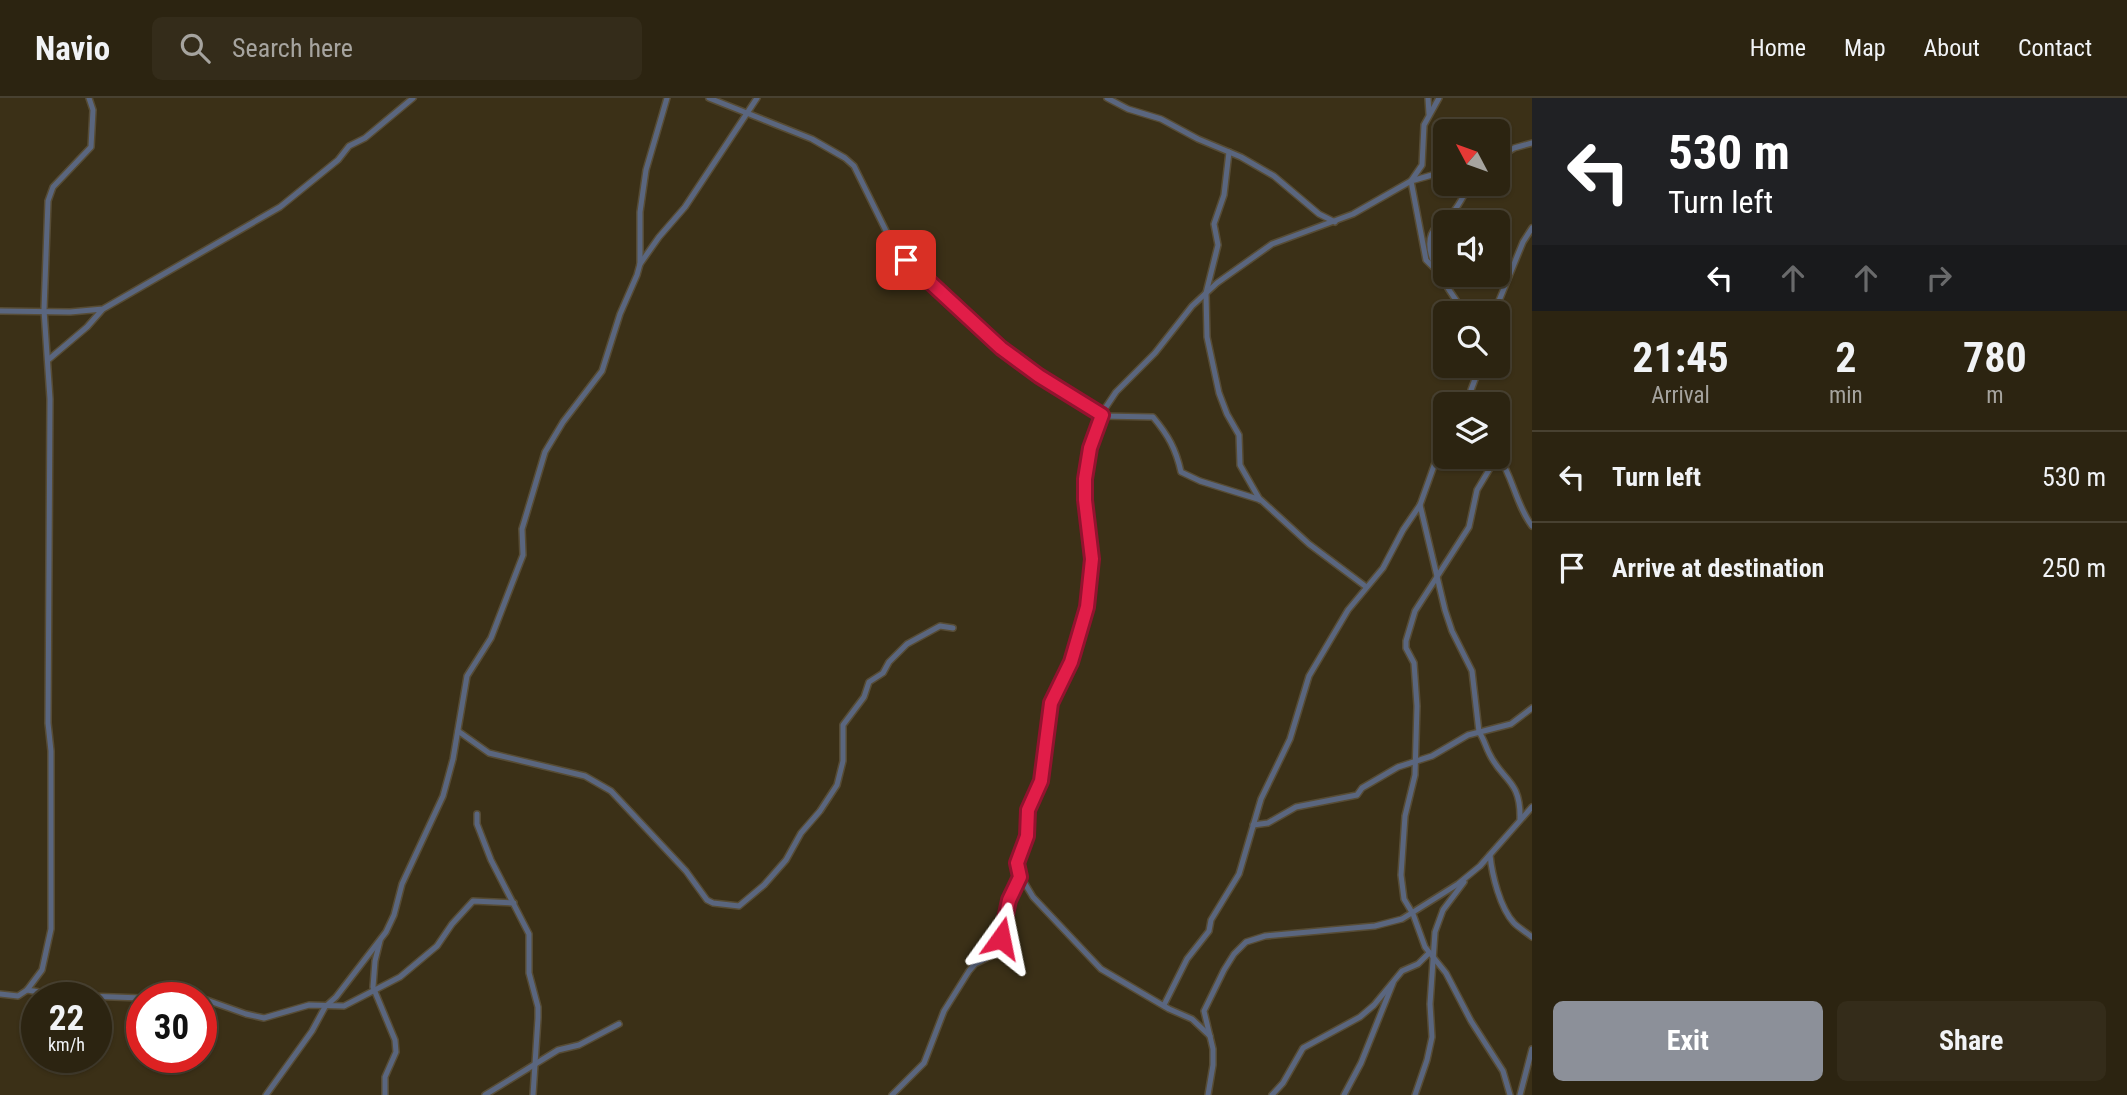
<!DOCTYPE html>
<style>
body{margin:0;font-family:"Roboto Condensed",sans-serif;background:#342c1a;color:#f1f3f6;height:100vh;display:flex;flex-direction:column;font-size:26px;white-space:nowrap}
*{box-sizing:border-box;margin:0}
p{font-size:23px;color:#a6a49f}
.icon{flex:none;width:38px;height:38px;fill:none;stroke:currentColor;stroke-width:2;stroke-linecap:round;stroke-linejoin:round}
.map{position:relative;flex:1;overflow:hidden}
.drawer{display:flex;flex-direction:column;background:#2c2411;width:595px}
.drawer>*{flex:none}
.guide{background:#202124;color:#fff;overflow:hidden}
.needle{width:46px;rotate:311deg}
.controls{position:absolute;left:1433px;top:21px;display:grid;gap:14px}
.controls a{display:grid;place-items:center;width:77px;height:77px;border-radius:10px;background:#2c2411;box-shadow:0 2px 5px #0004,0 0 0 2px #484131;font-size:35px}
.speed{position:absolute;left:21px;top:884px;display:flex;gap:14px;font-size:35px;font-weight:700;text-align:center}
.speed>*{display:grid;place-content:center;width:91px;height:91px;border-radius:50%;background:#2c2411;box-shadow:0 2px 5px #0004,0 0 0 2px #484131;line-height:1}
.speed small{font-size:18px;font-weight:400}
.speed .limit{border:10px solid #d22;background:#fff;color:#111}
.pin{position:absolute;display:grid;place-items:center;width:60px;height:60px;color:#fff;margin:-30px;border-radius:14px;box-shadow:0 4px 10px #0006}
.me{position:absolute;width:77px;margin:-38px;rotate:12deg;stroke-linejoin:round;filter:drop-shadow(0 0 5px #0008)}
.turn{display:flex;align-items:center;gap:24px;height:147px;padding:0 21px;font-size:32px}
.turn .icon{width:91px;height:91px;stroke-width:2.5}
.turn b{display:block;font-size:49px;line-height:60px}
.lanes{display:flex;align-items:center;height:66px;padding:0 21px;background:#0003;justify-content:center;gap:35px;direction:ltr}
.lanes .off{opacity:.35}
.eta{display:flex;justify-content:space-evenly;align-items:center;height:119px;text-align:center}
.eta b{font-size:42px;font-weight:700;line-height:49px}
.action{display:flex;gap:14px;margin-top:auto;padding:14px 21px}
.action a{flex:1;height:80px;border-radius:10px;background:#8c9099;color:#fff;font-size:28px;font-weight:700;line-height:80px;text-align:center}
.action a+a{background:#342c1a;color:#f1f3f6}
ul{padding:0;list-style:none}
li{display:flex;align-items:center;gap:21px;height:91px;padding:0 21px;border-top:2px solid #484131}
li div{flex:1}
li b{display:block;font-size:26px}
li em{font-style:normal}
header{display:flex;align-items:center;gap:42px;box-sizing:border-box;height:98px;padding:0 35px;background:#2c2411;border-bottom:2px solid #484131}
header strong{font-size:33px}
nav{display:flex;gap:38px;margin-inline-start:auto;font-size:24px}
.search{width:490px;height:63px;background:#342c1a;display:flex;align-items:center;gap:18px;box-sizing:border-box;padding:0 24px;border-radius:10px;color:#a6a49f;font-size:26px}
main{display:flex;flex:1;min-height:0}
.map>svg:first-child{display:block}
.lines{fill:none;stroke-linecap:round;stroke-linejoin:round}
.minor-casing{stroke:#574c35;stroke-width:8}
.minor{stroke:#5a667f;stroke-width:5}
.route-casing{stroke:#92132f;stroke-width:18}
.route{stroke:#e11d48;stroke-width:12}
</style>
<header>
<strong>Navio</strong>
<div class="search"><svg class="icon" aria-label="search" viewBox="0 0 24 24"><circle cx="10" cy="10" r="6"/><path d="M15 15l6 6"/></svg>Search here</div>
<nav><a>Home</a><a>Map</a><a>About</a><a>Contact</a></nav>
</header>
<main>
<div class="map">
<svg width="1532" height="997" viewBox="0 0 1532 997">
<rect width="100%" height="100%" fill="#3b3017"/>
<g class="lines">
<defs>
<g id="minor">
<path d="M709,0L812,41L845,60L854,68L891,143L906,162L946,198L984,236L1019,264L1102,318L1153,319C1168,337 1176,351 1181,374L1200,383L1261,402L1309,446L1365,488"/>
<path d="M1107,0L1128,11L1161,21L1198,41L1241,59L1274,78L1319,116L1335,124"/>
<path d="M1428,0L1429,16"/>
<path d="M1229,54L1224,97L1214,126L1218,147L1206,195L1207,239L1219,295L1227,316L1239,337L1240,367L1260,402"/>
<path d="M1498,60L1514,50L1532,45"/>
<path d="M1463,86L1465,95C1461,103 1456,111 1450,118C1446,121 1440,124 1437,128C1414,151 1452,195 1465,215"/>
<path d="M640,166L659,139L685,109L757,0"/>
<path d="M1434,170L1426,162L1411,83L1446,73"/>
<path d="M0,213L70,214L103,211L280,109L338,62L349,48L365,40L413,0"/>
<path d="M1494,215L1523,144L1532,130"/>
<path d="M48,262L87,229L102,212"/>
<path d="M1471,306V292L1480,268"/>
<path d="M1498,357C1513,379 1516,407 1532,428"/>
<path d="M1494,359L1492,367L1477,392L1469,429L1415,513L1406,543V550L1414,565L1417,608L1415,677L1405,718L1401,777L1404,801L1413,816L1425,849L1446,875L1471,923L1503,973L1510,997"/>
<path d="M1420,407L1445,512L1452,533L1472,573L1479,634C1484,641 1485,647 1489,655C1502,683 1521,681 1520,721"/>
<path d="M458,633L489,655L585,678L611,693L686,773L707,802L713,805L739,808L764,787L786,762L801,735L820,713L837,687L843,663V627L864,599L869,584L883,575L889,564L907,546L940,528L953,530"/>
<path d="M477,716V726L491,762L529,836V875L538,909V920L533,997"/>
<path d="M1253,727L1268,725L1296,709L1357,697L1362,690L1398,669L1432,658L1468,637L1511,626L1532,610"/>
<path d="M1490,757C1492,777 1500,810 1514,825C1519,830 1526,834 1532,839"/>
<path d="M380,843L375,863L373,889L395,942L396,954L385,979V997"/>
<path d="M27,892L58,897L142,900"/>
<path d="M0,896L18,898L27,892L42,872L51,831V653L48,625L50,301L44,212L48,103L53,89L91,49L93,12L89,0"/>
<path d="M166,900H197"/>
<path d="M201,900L246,916L264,920L309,907L344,908L400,879L437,848L452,826L473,803L514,805"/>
<path d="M1164,907L1187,861L1209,833L1211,822L1239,776L1261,701L1290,641L1309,578L1348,512L1383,470L1403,432L1420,407L1446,334"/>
<path d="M1210,938L1192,921L1169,911L1101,871L1033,799L1018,774L1017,765L1026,738L1029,712L1040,683L1044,665L1051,605L1071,563L1087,509L1092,461L1084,393L1090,350L1104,312L1116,294L1155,255L1192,208L1217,185L1272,146L1353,116L1411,83L1422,67L1424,27L1439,0"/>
<path d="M266,997L312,933L325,909L336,899L386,834L394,817L402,786L443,698L453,661L467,578L491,540L523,457L522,431L545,354L563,324L602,273L620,216L637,177L640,166V114L646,72L667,0"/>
<path d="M485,997L558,952L579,947L619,926"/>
<path d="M892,997L924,965L944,913L969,873L975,866L993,857L1001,840L1012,792L1020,779"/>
<path d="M1208,997L1213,967V951L1204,913L1224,872L1234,856L1246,844L1265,838L1375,828L1402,821L1458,786L1480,768L1532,709"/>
<path d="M1272,997L1283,985L1303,950L1360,919L1374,907L1402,873L1418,866L1429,855"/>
<path d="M1344,997L1361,965L1393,885"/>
<path d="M1415,997L1427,962L1432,939L1430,906L1435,834L1443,812L1464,784"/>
<path d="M1520,997L1532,951"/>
</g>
</defs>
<use href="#minor" class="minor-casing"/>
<use href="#minor" class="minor"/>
</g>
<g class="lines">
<defs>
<path id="route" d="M906,162L1001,250L1039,278L1102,317L1090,350L1085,381V402L1092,461L1087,509L1071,564L1051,605L1041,683L1028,712L1027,738L1017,765L1020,779L1009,802L1001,840"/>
</defs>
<use href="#route" class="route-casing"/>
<use href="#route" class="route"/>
</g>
</svg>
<div class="controls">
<a><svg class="needle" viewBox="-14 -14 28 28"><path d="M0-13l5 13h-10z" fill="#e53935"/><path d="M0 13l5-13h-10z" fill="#a6a49f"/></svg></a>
<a><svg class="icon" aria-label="sound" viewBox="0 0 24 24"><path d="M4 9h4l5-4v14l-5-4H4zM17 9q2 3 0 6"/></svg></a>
<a><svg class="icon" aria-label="search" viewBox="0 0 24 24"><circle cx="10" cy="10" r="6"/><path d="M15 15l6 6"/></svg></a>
<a><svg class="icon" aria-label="layers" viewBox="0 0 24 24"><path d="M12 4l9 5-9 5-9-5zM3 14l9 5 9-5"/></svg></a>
</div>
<div class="speed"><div>22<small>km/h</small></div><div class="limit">30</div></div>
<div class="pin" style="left:906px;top:162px;background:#d93025"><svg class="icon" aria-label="arrive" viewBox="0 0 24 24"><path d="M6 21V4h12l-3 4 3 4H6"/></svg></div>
<svg class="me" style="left:1001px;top:840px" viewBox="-20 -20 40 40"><path d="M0-17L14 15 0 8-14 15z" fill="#e11d48" stroke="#fff" stroke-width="4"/></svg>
</div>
<section class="drawer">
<div class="guide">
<div class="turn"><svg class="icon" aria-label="left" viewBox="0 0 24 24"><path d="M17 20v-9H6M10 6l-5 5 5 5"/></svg><div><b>530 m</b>Turn left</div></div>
<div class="lanes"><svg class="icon" aria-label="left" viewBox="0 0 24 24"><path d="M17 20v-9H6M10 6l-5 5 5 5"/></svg><svg class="icon off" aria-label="ahead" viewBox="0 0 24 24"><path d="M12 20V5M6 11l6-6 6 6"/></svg><svg class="icon off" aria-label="ahead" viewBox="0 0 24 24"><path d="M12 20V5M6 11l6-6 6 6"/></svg><svg class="icon off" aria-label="right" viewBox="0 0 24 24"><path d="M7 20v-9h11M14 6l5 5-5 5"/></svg></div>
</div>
<div class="eta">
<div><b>21:45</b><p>Arrival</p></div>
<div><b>2</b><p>min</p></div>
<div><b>780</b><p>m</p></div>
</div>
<ul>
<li><svg class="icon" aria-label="left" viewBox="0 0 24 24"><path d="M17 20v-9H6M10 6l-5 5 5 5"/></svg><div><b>Turn left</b></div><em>530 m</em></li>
<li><svg class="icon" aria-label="arrive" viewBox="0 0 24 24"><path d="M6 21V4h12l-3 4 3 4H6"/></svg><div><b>Arrive at destination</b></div><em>250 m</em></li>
</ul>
<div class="action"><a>Exit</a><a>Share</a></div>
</section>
</main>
